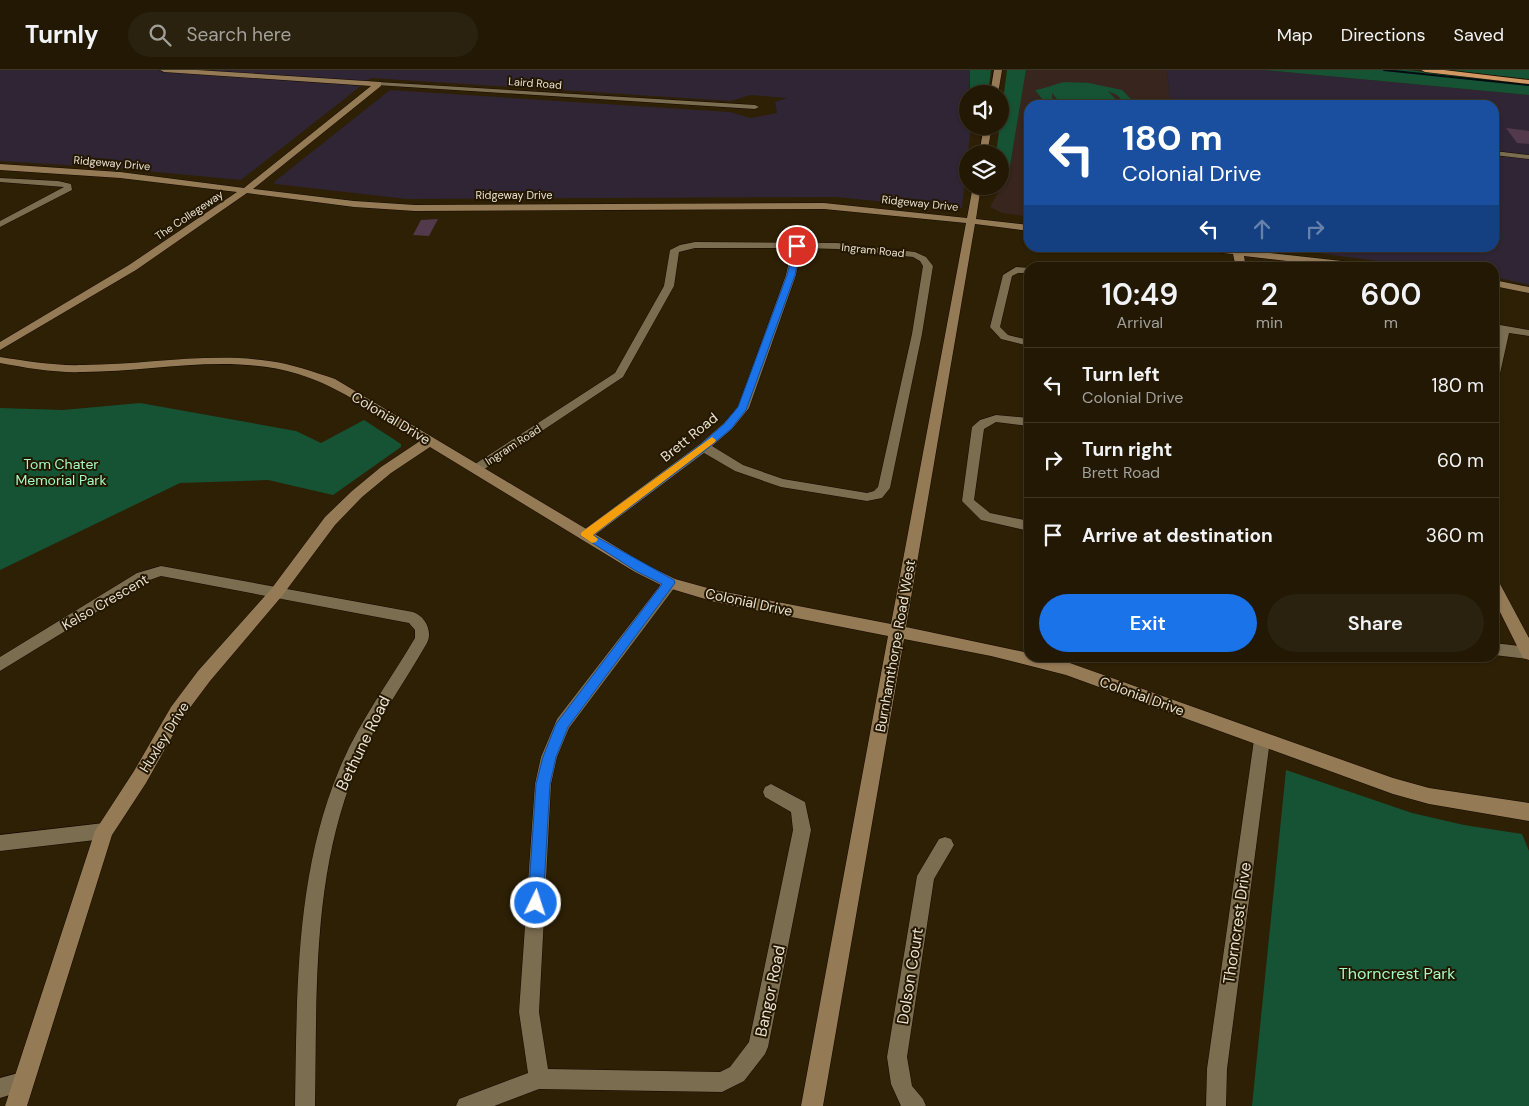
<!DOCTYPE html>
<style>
body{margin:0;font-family:"DM Sans",sans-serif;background:#2a210e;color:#f1f3f6;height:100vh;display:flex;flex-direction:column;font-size:19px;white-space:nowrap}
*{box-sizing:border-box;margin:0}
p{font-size:16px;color:#a2a09a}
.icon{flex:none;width:28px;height:28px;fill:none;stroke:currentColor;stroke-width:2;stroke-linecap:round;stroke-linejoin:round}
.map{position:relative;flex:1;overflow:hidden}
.drawer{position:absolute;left:1024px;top:192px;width:475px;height:400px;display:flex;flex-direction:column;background:#221804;border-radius:15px;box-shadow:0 1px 4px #0004,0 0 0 1px #3f3726}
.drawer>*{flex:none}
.banner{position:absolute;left:1024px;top:30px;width:475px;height:152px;border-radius:15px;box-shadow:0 1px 4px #0004,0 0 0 1px #3f3726;background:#1a4fa0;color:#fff;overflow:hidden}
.controls{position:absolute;left:959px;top:15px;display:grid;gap:10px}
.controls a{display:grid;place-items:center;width:50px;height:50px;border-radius:50%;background:#221804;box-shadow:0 1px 4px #0004,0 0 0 1px #3f3726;font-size:25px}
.pin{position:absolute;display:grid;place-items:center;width:42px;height:42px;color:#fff;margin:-21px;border:2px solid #fff;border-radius:50%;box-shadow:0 1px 5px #0007}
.me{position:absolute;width:55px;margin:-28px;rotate:4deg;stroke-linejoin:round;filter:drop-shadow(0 0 4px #0008)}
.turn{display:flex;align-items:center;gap:18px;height:105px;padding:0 15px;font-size:22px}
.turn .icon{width:65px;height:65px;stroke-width:2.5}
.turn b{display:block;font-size:35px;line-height:42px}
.lanes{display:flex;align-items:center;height:48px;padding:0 15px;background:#0003;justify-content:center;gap:25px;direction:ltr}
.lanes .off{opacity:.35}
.eta{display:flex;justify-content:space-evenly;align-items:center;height:85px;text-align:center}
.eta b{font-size:30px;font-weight:600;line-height:35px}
.cta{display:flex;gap:10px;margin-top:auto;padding:10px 15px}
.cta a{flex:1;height:58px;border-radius:30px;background:#1a73e8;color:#fff;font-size:20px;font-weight:600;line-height:58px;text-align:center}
.cta a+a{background:#2a210e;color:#f1f3f6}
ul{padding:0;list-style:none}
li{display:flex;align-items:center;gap:15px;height:75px;padding:0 15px;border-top:1px solid #3f3726}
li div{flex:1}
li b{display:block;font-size:19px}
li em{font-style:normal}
header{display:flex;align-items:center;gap:30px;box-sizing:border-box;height:70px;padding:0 25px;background:#221804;border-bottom:1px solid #3f3726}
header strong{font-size:24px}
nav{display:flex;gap:28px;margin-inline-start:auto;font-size:18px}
.search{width:350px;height:45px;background:#2a210e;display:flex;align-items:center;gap:12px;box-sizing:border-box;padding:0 18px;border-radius:28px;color:#a2a09a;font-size:19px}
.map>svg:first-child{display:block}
.industrial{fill:#302534}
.education{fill:#37251e}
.green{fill:#155334}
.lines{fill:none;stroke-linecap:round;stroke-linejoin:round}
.stream{stroke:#020c11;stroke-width:2}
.building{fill:#52394b}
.street-casing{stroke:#150900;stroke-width:1}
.secondary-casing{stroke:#150900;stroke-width:1}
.highway-casing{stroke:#150900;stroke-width:1}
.street{fill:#7b6d50;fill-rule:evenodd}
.secondary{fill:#957a56;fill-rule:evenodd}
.highway{fill:#d29864;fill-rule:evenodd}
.route{fill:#1a73e8;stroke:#114b97}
.slow{fill:#f59e0b}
.labels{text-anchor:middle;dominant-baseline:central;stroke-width:4;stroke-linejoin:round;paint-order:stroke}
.far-street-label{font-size:11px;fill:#e9e1d1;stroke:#231700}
.street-label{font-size:14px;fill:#e9e1d1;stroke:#231700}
.park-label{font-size:14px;fill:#a3fbc6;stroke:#231700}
.near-street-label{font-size:16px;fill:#e9e1d1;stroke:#231700}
.near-park-label{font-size:16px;fill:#a3fbc6;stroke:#231700}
</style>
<header>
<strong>Turnly</strong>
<div class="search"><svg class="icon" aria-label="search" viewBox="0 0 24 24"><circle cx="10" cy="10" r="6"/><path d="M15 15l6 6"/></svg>Search here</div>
<nav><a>Map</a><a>Directions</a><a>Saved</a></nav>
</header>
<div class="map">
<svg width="1529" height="1036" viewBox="0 0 1529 1036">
<rect width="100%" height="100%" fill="#2d2005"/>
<g class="industrial">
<path d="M0,0H970L968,56H971L962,138L956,139L836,127L407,129L275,114L274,112L390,20L730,42L750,48L777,43L775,32L787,28L751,25L731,31L371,8L241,110L113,98L0,91Z"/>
<path d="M1167,0H1264L1529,25V215L1494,207V198L1424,197L1278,178H1494V35H1170Z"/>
</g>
<path class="education" d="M1026,0H1167L1170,35H1029V147L1002,143L990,137L1009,102Z"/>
<g class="green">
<path d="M970,0H991L988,24H970Z"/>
<path d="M1007,0H1026L1009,102L1000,101V84H996Z"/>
<path d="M1264,0H1408L1529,13V25Z"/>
<path d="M1451,0H1529V9Z"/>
<path d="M1064,12L1089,13L1122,20L1137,35H1127L1117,25L1108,21L1121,35H1062L1052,23V28L1057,35H1047L1035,20C1045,19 1054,14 1064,12Z"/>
<path d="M140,333L296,361L321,373L364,350L401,374V377L333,425L268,410L180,413L0,500V338L63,340Z"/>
<path d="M1286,700L1412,743L1464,755L1522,764L1529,781V1036H1252Z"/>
</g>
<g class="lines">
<path class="stream" d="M1384,0L1529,15"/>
</g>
<g class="building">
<path d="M1506,58L1529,61V74L1517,73Z"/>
<path d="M438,149L429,166L413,165L421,150Z"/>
</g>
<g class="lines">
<defs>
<g id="street">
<path d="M378,12L755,35L759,37L755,39L376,15V13Z"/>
<path d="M1494,81L1529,85V89L1494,85Z"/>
<path d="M0,108L58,111L71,114L72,120L0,157V151L64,117L0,112Z"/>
<path d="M695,172L837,173L915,182L926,187L933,196L922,264L890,418L882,428L867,431L781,417L735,401L704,383L591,468H581L579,465L581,462L700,374L724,353L738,337L786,205L792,178H695L679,182L674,216L623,307L480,402H472L470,399L472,396L615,303L664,216L670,180L680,175ZM801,178L837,179L913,187L920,191L923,196L912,264L878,417L874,421L867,423L783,409L743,395L712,376L732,359L749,338L796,205Z"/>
<path d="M1016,197L1030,198L1029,203H1018L1012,206L1000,257L1008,265L1029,270V276L1001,269L990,257L1003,205Z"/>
<path d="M1494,254L1529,260V266L1509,263L1499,308L1494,311V286L1499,261L1494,260Z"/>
<path d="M996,345L1029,348V356L996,352L984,359L974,430L990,443L1029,451V461L981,450L962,431L972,357L980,350Z"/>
<path d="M161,496L413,542C425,546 433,561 427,573C403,615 374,654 356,699C312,805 317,923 315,1036H295C297,923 295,806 339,700C358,653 389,612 415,568V560L409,553L161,506L147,511L0,601V587L137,503Z"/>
<path d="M670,508L675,509L677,513L675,517L569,658L557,687L551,714L539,942L548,999L720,1002L730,997L749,972L793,760L791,742L765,727L763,722L765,717L771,714L805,732L811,760L768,977L765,984L744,1011L722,1022L539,1019L494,1036H456L459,1029L528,1003L519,942L535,714L541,687L557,649L665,509Z"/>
<path d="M1494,573L1529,577V589L1494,585Z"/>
<path d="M1262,663L1268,665L1270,670L1227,999L1226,1036H1206L1207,999L1254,670L1256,665Z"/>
<path d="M104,753L110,755L113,761L110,767L104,769L0,781V765Z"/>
<path d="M945,767L951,769L954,775L934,809L907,987L912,1016L923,1029L926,1036H901L891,1014L887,987L917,806L939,769Z"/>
<path d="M22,1002L29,1005L32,1012L29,1019L0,1028V1008Z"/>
</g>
<g id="secondary">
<path d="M160,0H197L381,12V16L253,119L354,131L415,135L824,133L967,148L973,116H981L976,149L1029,155V161L975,154L906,557L1029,583V588H1048L1067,592L1393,708L1429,718L1529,733V751L1429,734L1393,724L1066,605L991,586L904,569L823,1036H801L888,566L715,532L665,517L635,502L430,377L391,403L362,427L335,455L282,526L210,611L183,647L146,713L112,765L27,1036H5L95,761L134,701L171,637L198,601L272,518L325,447L352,421L381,397L420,371C381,348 342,317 298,304C229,283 153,302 83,302C55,303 27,298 0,293V287C27,291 55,296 83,295C145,295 208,282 269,291C292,294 314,302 335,309L645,494L675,509L715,520L891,554L966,153L824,139L415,141L354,137L247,123L136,200L0,280V272L129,195L237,122L120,108L0,100V94L120,102L244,118L371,16L164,2Z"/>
<path d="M994,0H1002L998,24H990Z"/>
<path d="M984,56H992L987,84H979Z"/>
<path d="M1198,178H1225L1378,195L1383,198H1347L1244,186L1246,198H1236L1233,184L1203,181Z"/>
<path d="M1494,210L1529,217V223L1494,216Z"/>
<path d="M1494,510L1499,512L1529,568V590L1523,588L1494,530Z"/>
</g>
<path id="highway" d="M1421,0H1444L1529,10V14L1425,2Z"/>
</defs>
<use href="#street" class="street-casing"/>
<use href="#secondary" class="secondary-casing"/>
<use href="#highway" class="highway-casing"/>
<use href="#street" class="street"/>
<use href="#secondary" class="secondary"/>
<use href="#highway" class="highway"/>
</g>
<path class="route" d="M795,174L801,176L795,205L746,340L731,359L707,379L593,465L674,510L675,513L568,657L556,687L550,714L543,833L541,838L536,840L530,838L528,833L536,714L543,687L556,654L662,514L636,501L580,465L700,375L724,354L738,337L787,205Z"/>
<path class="slow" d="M712,367L716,370L715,372L593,465L598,469L596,472L592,473L580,465L582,462Z"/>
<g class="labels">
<g class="far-street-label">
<text transform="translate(535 13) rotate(4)">Laird Road</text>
<text transform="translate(112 93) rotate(5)">Ridgeway Drive</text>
<text x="514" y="125">Ridgeway Drive</text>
<text transform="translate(920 133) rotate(6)">Ridgeway Drive</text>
<text transform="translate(189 145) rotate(-34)">The Collegeway</text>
<text transform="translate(873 180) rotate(6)">Ingram Road</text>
<text transform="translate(513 375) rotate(-33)">Ingram Road</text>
</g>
<g class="street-label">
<text transform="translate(391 348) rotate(31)">Colonial Drive</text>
<text transform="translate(689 367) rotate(-39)">Brett Road</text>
<text transform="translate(105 532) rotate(-30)">Kelso Crescent</text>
<text transform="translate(749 532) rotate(12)">Colonial Drive</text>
<text transform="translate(895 576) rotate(-80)">Burnhamthorpe Road West</text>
<text transform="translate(1142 626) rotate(20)">Colonial Drive</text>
<text transform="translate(164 667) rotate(-58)">Huxley Drive</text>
</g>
<g class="park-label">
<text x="61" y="394">Tom Chater<tspan x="61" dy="16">Memorial Park</tspan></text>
</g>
<g class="near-street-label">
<text transform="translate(363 673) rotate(-64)">Bethune Road</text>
<text transform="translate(1237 853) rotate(-82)">Thorncrest Drive</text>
<text transform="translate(910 906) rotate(-81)">Dolson Court</text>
<text transform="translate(770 921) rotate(-78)">Bangor Road</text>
</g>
<g class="near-park-label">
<text x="1397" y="903">Thorncrest Park</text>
</g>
</g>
</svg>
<div class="controls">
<a><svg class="icon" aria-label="sound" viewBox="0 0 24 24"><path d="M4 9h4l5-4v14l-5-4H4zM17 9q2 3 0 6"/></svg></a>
<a><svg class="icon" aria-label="layers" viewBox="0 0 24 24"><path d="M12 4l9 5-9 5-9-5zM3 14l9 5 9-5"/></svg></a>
</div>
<div class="pin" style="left:797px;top:176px;background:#d93025"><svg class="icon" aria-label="arrive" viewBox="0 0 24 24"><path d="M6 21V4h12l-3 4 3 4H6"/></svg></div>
<svg class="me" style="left:536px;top:833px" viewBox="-20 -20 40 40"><circle r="17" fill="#1a73e8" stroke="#fff" stroke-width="3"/><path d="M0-11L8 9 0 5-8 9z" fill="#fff"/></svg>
<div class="banner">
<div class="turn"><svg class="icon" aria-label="left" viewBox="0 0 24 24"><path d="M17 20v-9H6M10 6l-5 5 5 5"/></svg><div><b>180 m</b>Colonial Drive</div></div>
<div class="lanes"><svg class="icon" aria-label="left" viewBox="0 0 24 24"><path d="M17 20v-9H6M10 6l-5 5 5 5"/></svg><svg class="icon off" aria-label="ahead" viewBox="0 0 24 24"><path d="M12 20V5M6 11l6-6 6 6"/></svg><svg class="icon off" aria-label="right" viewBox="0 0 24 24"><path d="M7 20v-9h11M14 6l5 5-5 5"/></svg></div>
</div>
<section class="drawer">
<div class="eta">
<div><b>10:49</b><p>Arrival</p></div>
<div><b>2</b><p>min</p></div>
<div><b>600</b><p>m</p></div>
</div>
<ul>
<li><svg class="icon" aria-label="left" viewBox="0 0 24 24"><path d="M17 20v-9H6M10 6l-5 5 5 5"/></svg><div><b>Turn left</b><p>Colonial Drive</p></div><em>180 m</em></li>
<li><svg class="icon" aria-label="right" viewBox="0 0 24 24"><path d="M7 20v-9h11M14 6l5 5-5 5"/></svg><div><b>Turn right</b><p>Brett Road</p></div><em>60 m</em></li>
<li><svg class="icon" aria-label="arrive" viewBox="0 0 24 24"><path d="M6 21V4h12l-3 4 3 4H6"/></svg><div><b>Arrive at destination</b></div><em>360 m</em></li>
</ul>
<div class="cta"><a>Exit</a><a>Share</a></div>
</section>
</div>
